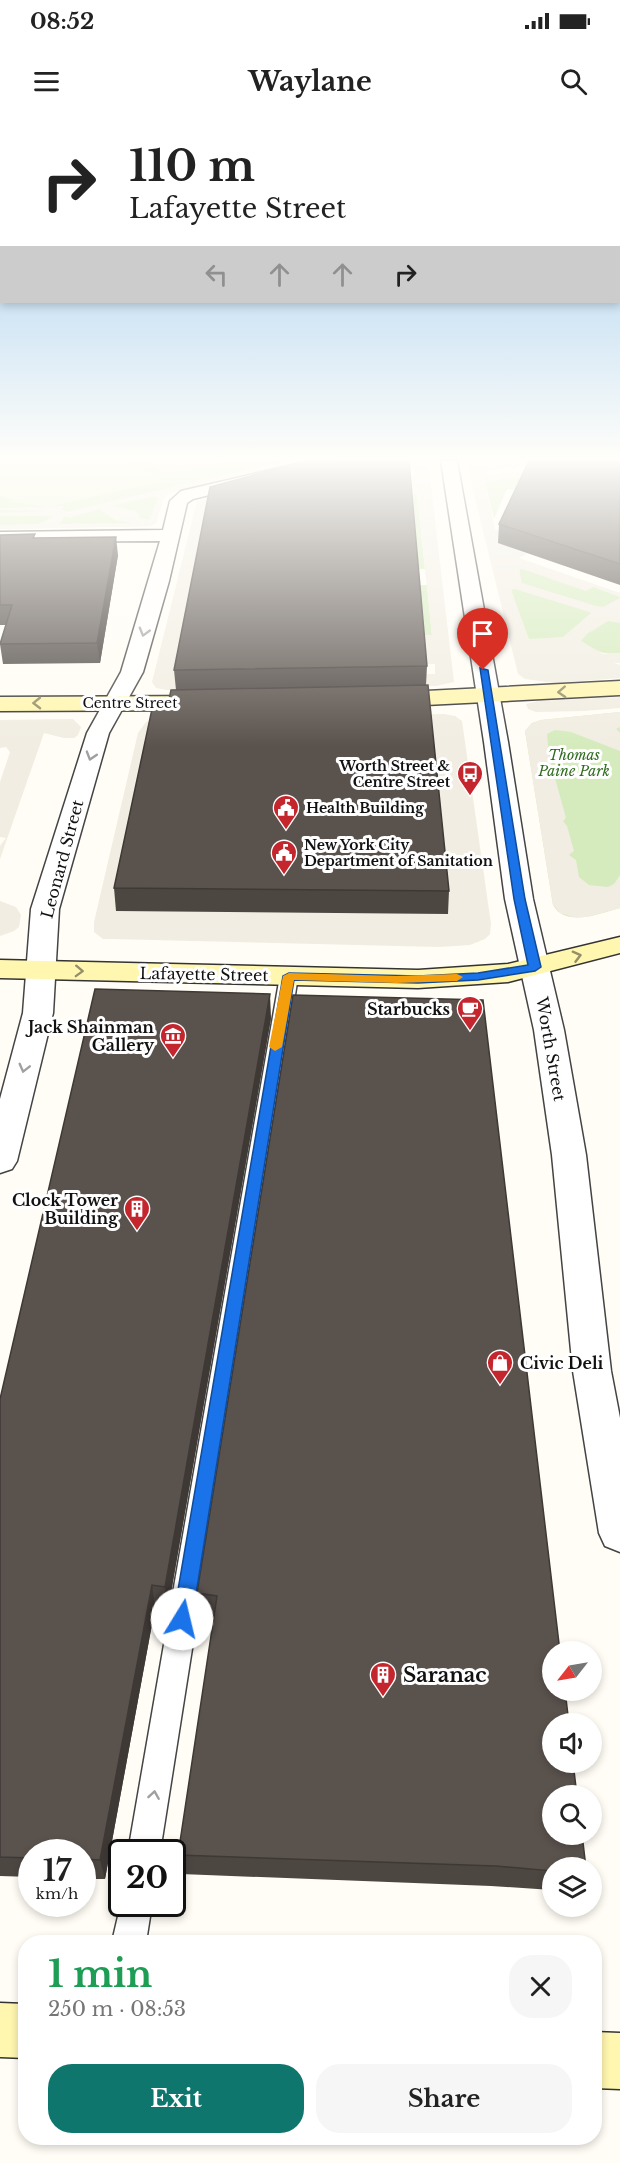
<!DOCTYPE html>
<meta charset="utf-8">
<style>
body{margin:0;font-family:"Libre Baskerville",serif;background:#f6f6f6;color:#222;height:100vh;display:flex;flex-direction:column;font-size:22px;white-space:nowrap}
*{box-sizing:border-box;margin:0}
p{font-size:20px;color:#767676}
.icon{flex:none;width:33px;height:33px;fill:none;stroke:currentColor;stroke-width:2;stroke-linecap:round;stroke-linejoin:round}
.map{position:relative;flex:1;overflow:hidden}
.details{position:absolute;left:18px;top:1815px;width:584px;height:210px;display:flex;flex-direction:column;background:#fff;border-radius:24px;box-shadow:0 3px 9px #0003}
.details>*{flex:none}
.guide{position:absolute;left:0px;top:0px;width:621px;height:183px;box-shadow:0 3px 9px #0003;background:#fff;color:#222;overflow:hidden}
.needle{width:39px;rotate:239deg}
.fabs{position:absolute;left:542px;top:1521px;display:grid;gap:12px}
.fabs a{display:grid;place-items:center;width:60px;height:60px;border-radius:50%;background:#fff;box-shadow:0 3px 9px #0003;font-size:30px}
.speed{position:absolute;left:18px;top:1719px;display:flex;gap:12px;font-size:30px;font-weight:700;text-align:center}
.speed>*{display:grid;place-content:center;width:78px;height:78px;border-radius:50%;background:#fff;box-shadow:0 3px 9px #0003;line-height:1}
.speed small{font-size:15px;font-weight:400}
.speed .limit{border:3px solid #111;border-radius:9px;background:#fff;color:#111}
.pin{position:absolute;display:grid;place-items:center;width:51px;height:51px;color:#fff;margin:-62px -26px;border-radius:50% 50% 50% 0;rotate:-45deg;box-shadow:0 0 6px #0007}
.pin .icon{rotate:45deg}
.me{position:absolute;width:66px;margin:-33px;rotate:9deg;stroke-linejoin:round;filter:drop-shadow(0 0 4px #0008)}
.turn{display:flex;align-items:center;gap:21px;height:126px;padding:0 30px;font-size:27px}
.turn .icon{width:78px;height:78px;stroke-width:2.5}
.turn b{display:block;font-size:42px;line-height:51px}
.lanes{display:flex;align-items:center;height:57px;padding:0 30px;background:#0003;justify-content:center;gap:30px;direction:ltr}
.lanes .off{opacity:.35}
.round{display:grid;place-items:center;flex:none;width:63px;height:63px;border-radius:24px;background:#f6f6f6}
.headline{display:flex;align-items:center;justify-content:space-between;height:102px;padding:0 30px}
h1{font-size:36px;font-weight:700;line-height:45px;color:#1e9e55}
.primary-button{display:flex;gap:12px;margin-top:auto;padding:12px 30px}
.primary-button a{flex:1;height:69px;border-radius:24px;background:#0f766e;color:#fff;font-size:24px;font-weight:700;line-height:69px;text-align:center}
.primary-button a+a{background:#f6f6f6;color:#222}
.status{display:flex;justify-content:space-between;align-items:center;height:42px;padding:0 30px;background:#fff;direction:ltr}
.status svg{height:16px;fill:currentColor}
header{display:flex;justify-content:space-between;align-items:center;height:78px;padding:0 30px;background:#fff;font-size:27px;font-weight:700}
.map>svg:first-child{display:block}
.green{fill:#d5ebbd}
.pitch{fill:#e6f2cf}
.plaza{fill:#f1ede2;fill-rule:evenodd}
.lines{fill:none;stroke-linecap:round;stroke-linejoin:round}
.lane-casing{stroke:#444;stroke-width:3}
.street-casing{stroke:#444;stroke-width:3}
.secondary-casing{stroke:#333;stroke-width:3}
.lane{fill:#fff;fill-rule:evenodd}
.street{fill:#fff;fill-rule:evenodd}
.secondary{fill:#fff6b0;fill-rule:evenodd}
.wall{fill:#4d4742}
.shaded-wall{fill:#3f3936}
.building{fill:#5a524d;stroke:#3f3936;stroke-width:1.5}
.oneway{stroke:#a0a0a0}
.oneway2{stroke:#948f68}
.route{fill:#1a73e8;stroke:#114b97;stroke-width:1.5}
.slow{fill:#f59e0b}
.labels{text-anchor:middle;dominant-baseline:central;stroke-width:6;stroke-linejoin:round;paint-order:stroke}
.far-street-label{font-size:14px;fill:#111;stroke:#fff}
.far-park-label{font-size:14px;font-style:italic;fill:#2f6b1f;stroke:#fff}
.far-poi-label{font-size:14px;font-weight:bold;fill:#111;stroke:#fff;text-anchor:start}
.street-label{font-size:16px;fill:#111;stroke:#fff}
.poi-label{font-size:16px;font-weight:bold;fill:#111;stroke:#fff;text-anchor:end}
.near-poi-label{font-size:20px;font-weight:bold;fill:#111;stroke:#fff;text-anchor:start}
</style>
<div class="status"><b>08:52</b><svg viewBox="0 0 49 12"><path d="M0 12V9h3v3zM5 12V6h3v6zM10 12V3h3v9zM15 12V0h3v12zM26 1h20v11H26zM47 4h2v5h-2z"/></svg></div>
<header><svg class="icon" aria-label="menu" viewBox="0 0 24 24"><path d="M4 6h16M4 12h16M4 18h16"/></svg>Waylane<svg class="icon" aria-label="search" viewBox="0 0 24 24"><circle cx="10" cy="10" r="6"/><path d="M15 15l6 6"/></svg></header>
<div class="map">
<svg width="620" height="2043" viewBox="0 0 620 2043">
<rect width="100%" height="100%" fill="#fffdf5"/>
<g class="green">
<path d="M0,341H304L168,373L163,379L156,403L149,406L0,409Z"/>
<path d="M531,356L522,370L507,369L494,399L485,361Z"/>
<path d="M409,373H417L425,449H416Z"/>
<path d="M522,448L620,473V533C598,536 594,527 575,522C561,518 546,519 532,520L527,518L511,470L521,463L519,449Z"/>
<path d="M418,465H427L432,516L422,515Z"/>
<path d="M620,592V788C601,793 566,808 553,785L525,611L532,603L541,600Z"/>
</g>
<g class="pitch">
<path d="M0,341H126L164,361L48,387L9,382L13,380L0,376Z"/>
<path d="M157,341H233L166,354L147,343Z"/>
</g>
<g class="plaza">
<path d="M284,341H304L168,373L163,379L156,403L149,406L0,409V405L38,404L54,396H0V393L48,391L0,390V388L64,386L62,389L66,392ZM154,376L158,378L149,400L141,398L136,391L112,386ZM99,389L115,400L133,403L59,404L65,396L69,398Z"/>
<path d="M360,341L370,344H411L413,341H428L454,562L436,566L167,570L156,568L152,562L197,381ZM349,348L415,350V355H407L409,373L417,374L432,515H422L425,544H435V554L333,555Z"/>
<path d="M466,341H580L487,351L485,352L487,355L550,348H620L485,361L495,410L503,411L499,423L527,434L519,438L620,473V477L593,467L586,471L522,449L519,450L522,463L596,486L603,487L620,478V503L608,501L587,514L581,521L603,534L620,533V543H614L620,545V558L554,563L525,559L518,554ZM515,469L589,492L591,493L563,517L529,519L511,470Z"/>
<path d="M620,577V588L584,591L536,592L528,589L526,584L538,581Z"/>
<path d="M620,592V607L616,609L620,613V631L571,612L555,610L547,614L549,636L566,698L563,701L567,706L574,731L569,735L576,740L579,757L589,765L608,767L614,764L620,755V788L587,797H573L560,793L553,785L525,611L532,603L541,600Z"/>
<path d="M444,594L455,596L462,601L491,804L490,814L485,819L470,825L439,827L112,819H103L94,812V802L138,613L146,602L160,599Z"/>
<path d="M73,599L81,607L78,615L74,618H64L44,613L0,739V726L6,718L0,717V662L10,632L6,627L0,628V600Z"/>
<path d="M0,781L16,787L21,795L19,807L14,811L0,816Z"/>
</g>
<g class="lines">
<defs>
<g id="lane">
<path d="M289,850L296,852L298,856L160,1732H128L280,856L282,852Z"/>
<path d="M122,1779V1784H152L146,1822H112Z"/>
</g>
<g id="street">
<path d="M309,341H339L337,344L193,379L187,383L169,461L143,552L109,613L59,789L53,893L17,1041L12,1049L0,1053V979L23,893L31,789L87,613L121,552L160,421L0,422V412L163,410L170,381L181,371Z"/>
<path d="M441,341H457L508,622L533,779L564,910L586,1035L611,1251L620,1298V1432L605,1426L599,1413L573,1251L552,1035L534,910L505,779L484,622Z"/>
</g>
<g id="secondary">
<path d="M620,561V575L386,587L378,585L375,580L378,575L386,573Z"/>
<path d="M214,576L222,578L225,583L222,588L214,590L0,591V577Z"/>
<path d="M620,817V833L508,862L418,868L0,858V840L418,850L508,844Z"/>
<path d="M0,1883L26,1884V1938L0,1937Z"/>
<path d="M594,1912L620,1913V1969L594,1968Z"/>
</g>
</defs>
<use href="#lane" class="lane-casing"/>
<use href="#street" class="street-casing"/>
<use href="#secondary" class="secondary-casing"/>
<use href="#lane" class="lane"/>
<use href="#street" class="street"/>
<use href="#secondary" class="secondary"/>
</g>
<g class="wall">
<path d="M620,341V465L498,423L499,404Z"/>
<path d="M0,415L35,418L118,435L100,543L3,544L0,524L6,505H0Z"/>
<path d="M427,546L426,565L449,771L448,794L116,791L114,768L167,589L176,570L174,550Z"/>
<path d="M293,875L552,1748V1770L491,1766L181,1754L178,1735L214,1498L200,1495L197,1473Z"/>
<path d="M271,898L168,1490L155,1488L105,1759H82V1732H32V1757L0,1756V1279Z"/>
</g>
<g class="shaded-wall">
<path d="M116,417L118,435L100,543L97,523Z"/>
<path d="M270,874L271,898L168,1490L165,1467Z"/>
<path d="M152,1465L155,1488L105,1759L100,1740Z"/>
</g>
<g class="building">
<path d="M306,341H409L427,546L174,550L210,367Z"/>
<path d="M529,341H620V444L499,404Z"/>
<path d="M35,414L33,418L116,417L97,523L0,524L12,485H0V415Z"/>
<path d="M428,565L449,771L114,768L152,589H167L171,570Z"/>
<path d="M95,869L270,874L165,1467L152,1465L100,1740L82,1739V1732H32V1738L0,1737V1279Z"/>
<path d="M293,875L483,880L560,1532H552V1570H565L569,1604H552V1642H573L577,1676H552V1714H582L586,1748H552V1751L496,1746L178,1735L217,1476L197,1473Z"/>
</g>
<defs><path id="oneway-chevron" d="M-2-3.5L2.5 0L-2 3.5" fill="none" stroke-width="1.6" stroke-linecap="round" stroke-linejoin="round" transform="scale(1.5)"/></defs>
<g class="oneway">
<use href="#oneway-chevron" transform="translate(144 512) rotate(106)"/>
<use href="#oneway-chevron" transform="translate(91 636) rotate(107)"/>
<use href="#oneway-chevron" transform="translate(24 948) rotate(104)"/>
<use href="#oneway-chevron" transform="translate(154 1675) rotate(-81)"/>
</g>
<g class="oneway2">
<use href="#oneway-chevron" transform="translate(562 572) rotate(177)"/>
<use href="#oneway-chevron" transform="translate(37 583) rotate(179)"/>
<use href="#oneway-chevron" transform="translate(577 836) rotate(-15)"/>
<use href="#oneway-chevron" transform="translate(79 851) rotate(2)"/>
</g>
<linearGradient id="sky" x2="0" y2="1"><stop stop-color="#95c6ee"/><stop offset="0.54" stop-color="#fffefa"/><stop offset="1" stop-color="#fffefa" stop-opacity="0"/></linearGradient>
<rect width="620" height="627" fill="url(#sky)"/>
<path class="route" d="M480,548L488,550L525,779L541,847L535,851L478,860L418,863L294,860L192,1499L189,1505L182,1507L176,1505L173,1499L283,856L289,853L418,856L478,853L528,845L514,779Z"/>
<path class="slow" d="M289,853L396,856L457,854L463,857L457,861L396,863L294,860L282,927L275,931L269,927L283,856Z"/>
<defs>
<symbol id="bus-pin" viewBox="-11 -11 22 30"><path d="M0 17L-7.5 6A9.5 9.5 0 1 1 7.5 6Z" fill="#c4262e" stroke="#fff"/><path d="M-5-6H5V4H4V6H2V4H-2V6H-4V4H-5ZM-3.5-4V0h7V-4ZM-3.5 1.2v1.5H-2V1.2ZM2 1.2v1.5H3.5V1.2Z" fill="#fff"/></symbol>
<symbol id="civic-pin" viewBox="-11 -11 22 30"><path d="M0 17L-7.5 6A9.5 9.5 0 1 1 7.5 6Z" fill="#c4262e" stroke="#fff"/><path d="M-.6-6.5H3V-4.5H.6V-3L4-1V1h2V6H-6V1h2V-1L-.6-3ZM-1.2 2.5V6h2.4V2.5Z" fill="#fff"/></symbol>
<symbol id="cafe-pin" viewBox="-11 -11 22 30"><path d="M0 17L-7.5 6A9.5 9.5 0 1 1 7.5 6Z" fill="#c4262e" stroke="#fff"/><path d="M-5.5-4.5H6V0H3Q3 3.5 0 3.5H-2.5Q-5.5 3.5-5.5 0ZM3-3.2v2h1.7v-2ZM-6 4.5H4V6H-6Z" fill="#fff"/></symbol>
<symbol id="museum-pin" viewBox="-11 -11 22 30"><path d="M0 17L-7.5 6A9.5 9.5 0 1 1 7.5 6Z" fill="#c4262e" stroke="#fff"/><path d="M0-6L6-3V-2H-6V-3ZM-5-1h2V3h-2ZM-1-1h2V3h-2ZM3-1h2V3H3ZM-6 4H6V6H-6Z" fill="#fff"/></symbol>
<symbol id="building-pin" viewBox="-11 -11 22 30"><path d="M0 17L-7.5 6A9.5 9.5 0 1 1 7.5 6Z" fill="#c4262e" stroke="#fff"/><path d="M-4-6H4V6H1V3H-1V6H-4ZM-2.5-4.3h1.7v1.8h-1.7ZM.8-4.3h1.7v1.8H.8ZM-2.5-1h1.7V.8h-1.7ZM.8-1h1.7V.8H.8Z" fill="#fff"/></symbol>
<symbol id="shop-pin" viewBox="-11 -11 22 30"><path d="M0 17L-7.5 6A9.5 9.5 0 1 1 7.5 6Z" fill="#c4262e" stroke="#fff"/><path d="M-5-2.5h2.3a2.7 3.5 0 0 1 5.4 0H5L5.5 6h-11ZM-1.5-2.5h3a1.5 2.3 0 0 0-3 0Z" fill="#fff"/></symbol>
</defs>
<g fill-rule="evenodd">
<use href="#bus-pin" x="455" y="639" width="30" height="40"/>
<use href="#civic-pin" x="271" y="673" width="30" height="40"/>
<use href="#civic-pin" x="269" y="718" width="30" height="40"/>
<use href="#cafe-pin" x="455" y="874" width="30" height="40"/>
<use href="#museum-pin" x="158" y="901" width="30" height="40"/>
<use href="#building-pin" x="122" y="1074" width="30" height="40"/>
<use href="#shop-pin" x="485" y="1228" width="30" height="40"/>
<use href="#building-pin" x="368" y="1540" width="30" height="40"/>
</g>
<g class="labels">
<g class="far-street-label">
<text x="130" y="583">Centre Street</text>
</g>
<g class="far-park-label">
<text x="574" y="635">Thomas<tspan x="574" dy="16">Paine Park</tspan></text>
</g>
<g class="far-poi-label">
<text x="450" y="646" text-anchor="end">Worth Street &amp;<tspan x="450" dy="16">Centre Street</tspan></text>
<text x="306" y="688">Health Building</text>
<text x="304" y="725">New York City<tspan x="304" dy="16">Department of Sanitation</tspan></text>
</g>
<g class="street-label">
<text transform="translate(62 739) rotate(-75)">Leonard Street</text>
<text transform="translate(204 854) rotate(1)">Lafayette Street</text>
<text transform="translate(551 929) rotate(80)">Worth Street</text>
</g>
<g class="poi-label">
<text x="450" y="889">Starbucks</text>
<text x="154" y="907">Jack Shainman<tspan x="154" dy="18">Gallery</tspan></text>
<text x="118" y="1080">Clock Tower<tspan x="118" dy="18">Building</tspan></text>
<text x="520" y="1243" text-anchor="start">Civic Deli</text>
</g>
<g class="near-poi-label">
<text x="403" y="1555">Saranac</text>
</g>
</g>
</svg>
<div class="fabs">
<a><svg class="needle" viewBox="-14 -14 28 28"><path d="M0-13l5 13h-10z" fill="#e53935"/><path d="M0 13l5-13h-10z" fill="#767676"/></svg></a>
<a><svg class="icon" aria-label="sound" viewBox="0 0 24 24"><path d="M4 9h4l5-4v14l-5-4H4zM17 9q2 3 0 6"/></svg></a>
<a><svg class="icon" aria-label="search" viewBox="0 0 24 24"><circle cx="10" cy="10" r="6"/><path d="M15 15l6 6"/></svg></a>
<a><svg class="icon" aria-label="layers" viewBox="0 0 24 24"><path d="M12 4l9 5-9 5-9-5zM3 14l9 5 9-5"/></svg></a>
</div>
<div class="speed"><div>17<small>km/h</small></div><div class="limit">20</div></div>
<div class="pin" style="left:483px;top:550px;background:#d93025"><svg class="icon" aria-label="arrive" viewBox="0 0 24 24"><path d="M6 21V4h12l-3 4 3 4H6"/></svg></div>
<svg class="me" style="left:182px;top:1499px" viewBox="-20 -20 40 40"><circle r="19" fill="#fff"/><path d="M0-13L10 11 0 6-10 11z" fill="#1a73e8"/></svg>
<div class="guide">
<div class="turn"><svg class="icon" aria-label="right" viewBox="0 0 24 24"><path d="M7 20v-9h11M14 6l5 5-5 5"/></svg><div><b>110 m</b>Lafayette Street</div></div>
<div class="lanes"><svg class="icon off" aria-label="left" viewBox="0 0 24 24"><path d="M17 20v-9H6M10 6l-5 5 5 5"/></svg><svg class="icon off" aria-label="ahead" viewBox="0 0 24 24"><path d="M12 20V5M6 11l6-6 6 6"/></svg><svg class="icon off" aria-label="ahead" viewBox="0 0 24 24"><path d="M12 20V5M6 11l6-6 6 6"/></svg><svg class="icon" aria-label="right" viewBox="0 0 24 24"><path d="M7 20v-9h11M14 6l5 5-5 5"/></svg></div>
</div>
<section class="details">
<div class="headline"><div><h1>1 min</h1><p>250 m · 08:53</p></div><a class="round"><svg class="icon" aria-label="close" viewBox="0 0 24 24"><path d="M6 6l12 12M18 6L6 18"/></svg></a></div>
<div class="primary-button"><a>Exit</a><a>Share</a></div>
</section>
</div>
